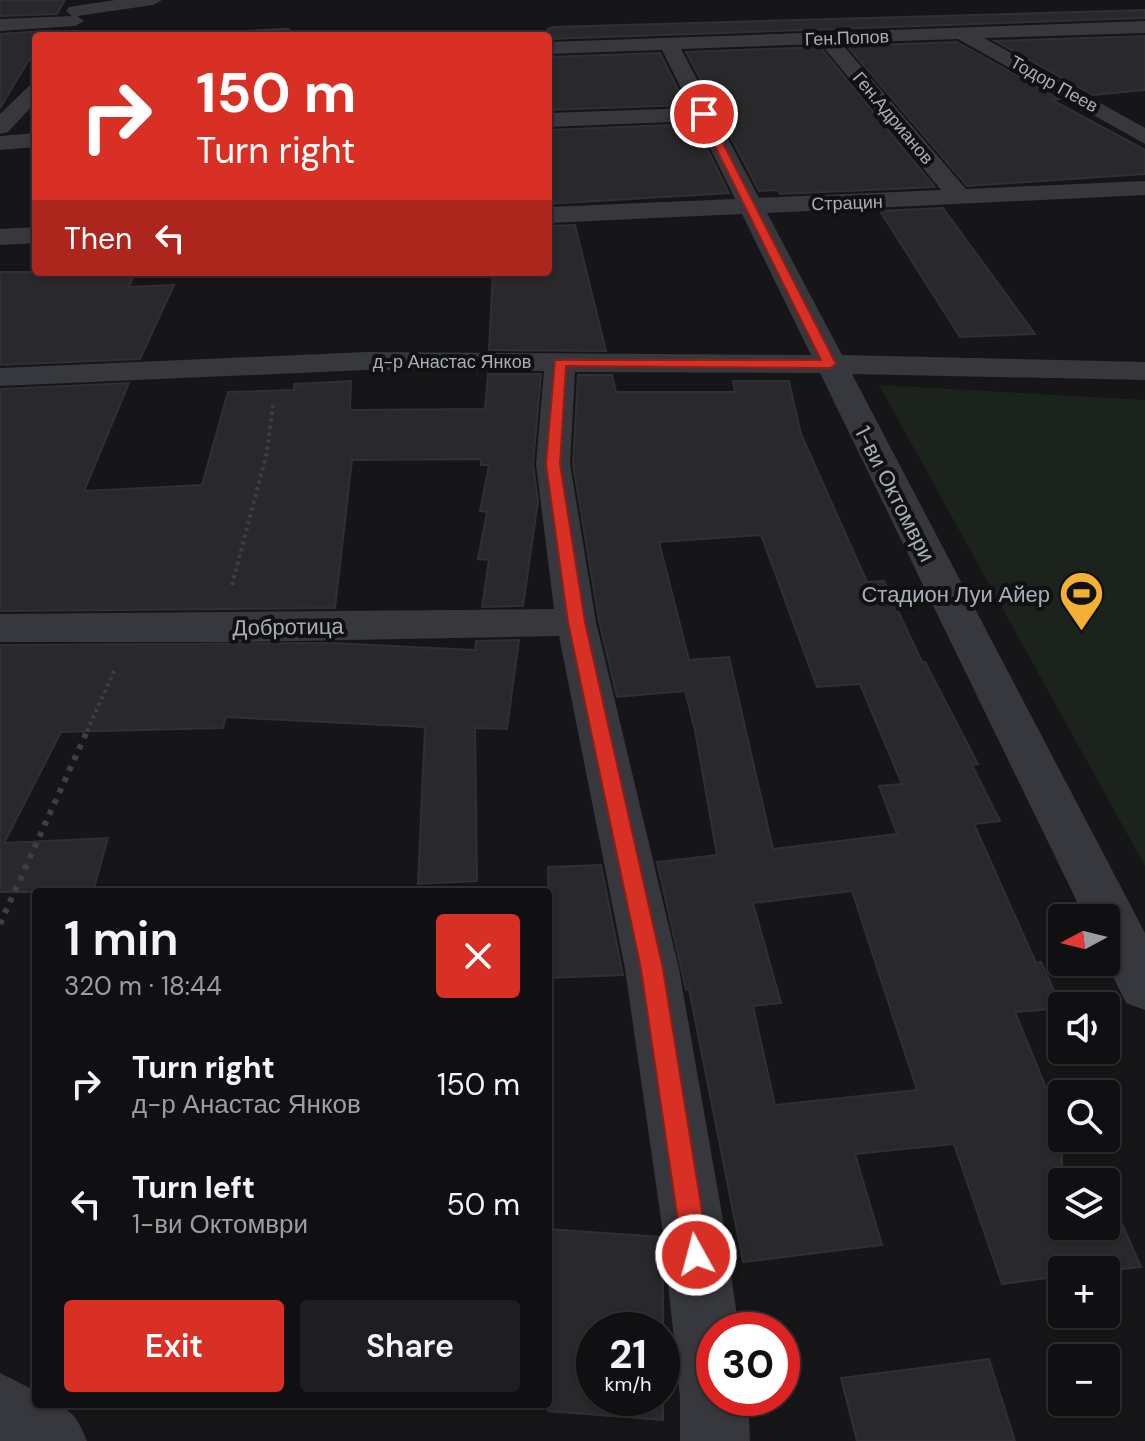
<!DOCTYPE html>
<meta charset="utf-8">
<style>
body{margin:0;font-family:"DM Sans",sans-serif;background:#1e1e20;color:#f1f3f6;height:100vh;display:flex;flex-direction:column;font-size:30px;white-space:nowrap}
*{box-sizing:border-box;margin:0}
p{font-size:26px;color:#9c9d9f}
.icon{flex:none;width:44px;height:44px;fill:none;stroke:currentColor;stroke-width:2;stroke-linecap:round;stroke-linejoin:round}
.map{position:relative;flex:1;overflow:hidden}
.panel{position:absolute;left:32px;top:888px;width:520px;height:520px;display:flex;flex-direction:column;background:#101012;border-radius:8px;box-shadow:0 2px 6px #0004,0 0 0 2px #303032}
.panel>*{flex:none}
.guide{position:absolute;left:32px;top:32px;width:520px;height:244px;border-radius:8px;box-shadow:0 2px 6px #0004,0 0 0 2px #303032;background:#d93025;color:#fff;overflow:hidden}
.needle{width:52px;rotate:263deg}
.fabs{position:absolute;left:1048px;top:904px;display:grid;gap:16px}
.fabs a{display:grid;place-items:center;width:72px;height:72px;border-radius:8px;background:#101012;box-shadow:0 2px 6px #0004,0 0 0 2px #303032;font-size:40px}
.speed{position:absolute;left:576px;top:1312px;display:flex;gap:16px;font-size:40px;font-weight:700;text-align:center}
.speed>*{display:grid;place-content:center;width:104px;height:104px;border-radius:50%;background:#101012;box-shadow:0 2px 6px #0004,0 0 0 2px #303032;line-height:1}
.speed small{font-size:20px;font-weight:400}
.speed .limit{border:12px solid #d22;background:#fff;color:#111}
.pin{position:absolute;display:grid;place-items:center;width:68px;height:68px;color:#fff;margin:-34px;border:4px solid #fff;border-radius:50%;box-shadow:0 2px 8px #0007}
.me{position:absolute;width:88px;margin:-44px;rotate:353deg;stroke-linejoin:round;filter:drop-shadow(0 0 6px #0008)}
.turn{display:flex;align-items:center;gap:28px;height:168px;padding:0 32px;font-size:36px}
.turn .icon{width:104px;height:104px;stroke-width:2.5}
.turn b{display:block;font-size:56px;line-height:68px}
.then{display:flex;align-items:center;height:76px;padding:0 32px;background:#0003;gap:16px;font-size:30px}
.round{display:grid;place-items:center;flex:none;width:84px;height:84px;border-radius:8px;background:#1e1e20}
.head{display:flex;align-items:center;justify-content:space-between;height:136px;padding:0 32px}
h1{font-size:48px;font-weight:600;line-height:60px}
.action{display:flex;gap:16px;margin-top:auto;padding:16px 32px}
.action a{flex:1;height:92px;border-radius:8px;background:#d93025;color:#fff;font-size:32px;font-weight:600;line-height:92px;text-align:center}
.action a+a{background:#1e1e20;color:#f1f3f6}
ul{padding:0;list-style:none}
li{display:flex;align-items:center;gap:24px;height:120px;padding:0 32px}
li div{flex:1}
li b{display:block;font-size:30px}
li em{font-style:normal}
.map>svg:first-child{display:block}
.green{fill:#1c231d}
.building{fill:#29292c;stroke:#303034;stroke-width:2;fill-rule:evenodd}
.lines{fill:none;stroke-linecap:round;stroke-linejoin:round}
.path-far1{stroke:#3d3f44;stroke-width:4;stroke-dasharray:3 4;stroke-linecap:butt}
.path{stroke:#3d3f44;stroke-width:6;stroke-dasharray:5 7;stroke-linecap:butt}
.service{fill:#37383d;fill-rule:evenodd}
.minor{fill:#37383d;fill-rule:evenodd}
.route{fill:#d93025;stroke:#8d1f18;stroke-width:2}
.labels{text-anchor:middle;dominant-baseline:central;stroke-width:8;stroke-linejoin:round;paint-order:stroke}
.far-street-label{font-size:18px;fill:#a8adb8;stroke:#111113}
.street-label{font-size:22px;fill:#a8adb8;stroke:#111113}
.poi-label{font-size:22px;fill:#a8adb8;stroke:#111113;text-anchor:end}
</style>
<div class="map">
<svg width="1145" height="1441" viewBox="0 0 1145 1441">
<rect width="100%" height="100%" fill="#161618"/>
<path class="green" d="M879,385L1145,400V866Z"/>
<g class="building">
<path d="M0,0H65L57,14L0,16Z"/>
<path d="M1145,10V18L548,39V29L553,27Z"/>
<path d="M47,31L43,36H36V48L0,108V34Z"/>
<path d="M1145,36V90L1093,95L995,41Z"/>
<path d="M957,42L1059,99L1052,100L1145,150V174L967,186L847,46Z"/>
<path d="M820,47L935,187L780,194L778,190L759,191L686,52Z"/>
<path d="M660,53L686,105L548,110V57Z"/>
<path d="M695,124L729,193L548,204V130Z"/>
<path d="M943,208L1035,334L960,337L880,211Z"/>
<path d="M575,225L606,351L489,350L493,272H548V226Z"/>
<path d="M0,272H135L129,287L174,285L140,359L0,365Z"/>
<path d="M488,374H541L533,464L538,501L523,606L482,607L489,560L478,559L487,512L480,511L489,465H481V459L352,460L335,608L0,611V389L129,383L84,491L202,485L228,392L294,390V384L351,381L350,410L485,409Z"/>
<path d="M578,375H612L616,392H735L733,381H789L801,434L867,582L884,581L922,662H925L978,764L972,765L1000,821L974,824L1036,963L1041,962L1062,1008L1015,1012L1062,1127V1226H1106V1188L1141,1267L1106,1271L1062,1270V1276L1002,1284L954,1144L855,1154L882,1245L743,1262L689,989L686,990L657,862L717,855L695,730L685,691L617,697L599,621L573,464ZM761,535L817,687L860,684L902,784L879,786L897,834L773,849L729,657L689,660L659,542ZM852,891L917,1090L775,1105L753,1006L781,1003L753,903Z"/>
<path d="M519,640L507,729L475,728L477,881L418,884L425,727L226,717L223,728L61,732L4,843L108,838L93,892H0V645L331,643L475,650L476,641Z"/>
<path d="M601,865L623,975L549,978L548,867Z"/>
<path d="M548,1229L660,1237L663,1265V1420L548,1411ZM594,1330H662V1398H594Z"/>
<path d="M989,1359L1015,1441H857L841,1378Z"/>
</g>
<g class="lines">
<g class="path-far1">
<path d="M232,585L267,452L273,403"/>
<path d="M87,731L115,669"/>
</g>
<path class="path" d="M0,924L88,729"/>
<path class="service" d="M288,28L294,32L293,35L193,36L199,32Z"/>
<g class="minor">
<path d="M115,0H162L153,5L77,16L84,21L75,26L0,31V19L72,16L66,11L69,7Z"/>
<path d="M1145,21V33L984,38L1145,128V144L958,39L841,43L966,189L1145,181V195L767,213L842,355L1145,362V380L852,374L1145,933V1010L1126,1003L1106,962V918H1085L820,373L575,372L570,464L596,622L679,969L724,1226L739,1330H714V1398H748L750,1441H680V1397L662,1226L625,969L559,636L243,642H0V614L554,609L536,464L544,371L366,370L0,386V368L366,352L811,355L742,214L548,223V207L735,199L697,121L548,127V113L691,108L662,50L548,54V42ZM821,44L941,190L759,198L681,49Z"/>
<path d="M36,84V102L8,132L0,134V114L29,86Z"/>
<path d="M36,133V147L0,150V136Z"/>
<path d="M36,227V243L0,245V229Z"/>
<path d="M0,1373L36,1391V1404C69,1404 75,1412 87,1441H0Z"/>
</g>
</g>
<path class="route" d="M704,112L708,114L836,364L830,368L566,366L560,464L585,622L663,969L709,1255L705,1264L696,1268L687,1264L683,1255L641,969L568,622L546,464L555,360H821L699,114Z"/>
<defs>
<symbol id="stadium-pin" viewBox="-11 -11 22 30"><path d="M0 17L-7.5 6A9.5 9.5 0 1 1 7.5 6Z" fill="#f2b134" stroke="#111113"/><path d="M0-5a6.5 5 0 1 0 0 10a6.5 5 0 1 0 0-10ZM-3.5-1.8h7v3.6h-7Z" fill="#111"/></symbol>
</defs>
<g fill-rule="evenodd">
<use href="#stadium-pin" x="1056" y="568" width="51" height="69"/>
</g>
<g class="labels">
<g class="far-street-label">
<text transform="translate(847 38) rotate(-2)">Ген.Попов</text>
<text transform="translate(1054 84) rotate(29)">Тодор Пеев</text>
<text transform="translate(893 118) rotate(50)">Ген.Адрианов</text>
<text transform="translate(847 203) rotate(-2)">Страцин</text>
<text x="452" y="362">д-р Анастас Янков</text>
</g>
<g class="street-label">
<text transform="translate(895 494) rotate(63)">1-ви Октомври</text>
<text transform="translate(288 627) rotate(-1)">Добротица</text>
</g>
<g class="poi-label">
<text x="1050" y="594">Стадион Луи Айер</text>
</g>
</g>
</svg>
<div class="fabs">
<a><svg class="needle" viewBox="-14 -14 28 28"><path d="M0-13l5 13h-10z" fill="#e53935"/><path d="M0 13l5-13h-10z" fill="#9c9d9f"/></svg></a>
<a><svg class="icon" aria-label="sound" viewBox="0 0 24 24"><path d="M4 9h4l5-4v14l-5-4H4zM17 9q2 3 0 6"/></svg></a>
<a><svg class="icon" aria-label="search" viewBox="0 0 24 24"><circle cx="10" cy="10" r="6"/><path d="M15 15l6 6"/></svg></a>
<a><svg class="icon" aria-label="layers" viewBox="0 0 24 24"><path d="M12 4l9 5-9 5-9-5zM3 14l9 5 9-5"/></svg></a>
<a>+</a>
<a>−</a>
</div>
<div class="speed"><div>21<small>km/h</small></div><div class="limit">30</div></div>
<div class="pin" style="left:704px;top:114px;background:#d93025"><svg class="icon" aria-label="arrive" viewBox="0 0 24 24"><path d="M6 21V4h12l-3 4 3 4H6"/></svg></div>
<svg class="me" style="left:696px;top:1255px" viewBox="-20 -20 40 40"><circle r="17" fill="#d93025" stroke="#fff" stroke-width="3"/><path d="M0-11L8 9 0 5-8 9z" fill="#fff"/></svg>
<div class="guide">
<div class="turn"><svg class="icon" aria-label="right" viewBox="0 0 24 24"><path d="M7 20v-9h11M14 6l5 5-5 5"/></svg><div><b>150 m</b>Turn right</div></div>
<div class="then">Then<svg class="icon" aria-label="left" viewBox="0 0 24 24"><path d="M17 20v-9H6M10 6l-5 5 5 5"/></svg></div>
</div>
<section class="panel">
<div class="head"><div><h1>1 min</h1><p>320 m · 18:44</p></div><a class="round" style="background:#d93025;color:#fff"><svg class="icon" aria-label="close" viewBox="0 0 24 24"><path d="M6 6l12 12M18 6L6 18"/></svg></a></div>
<ul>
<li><svg class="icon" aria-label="right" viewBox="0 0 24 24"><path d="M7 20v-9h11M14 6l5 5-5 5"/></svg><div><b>Turn right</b><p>д-р Анастас Янков</p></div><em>150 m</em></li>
<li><svg class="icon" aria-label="left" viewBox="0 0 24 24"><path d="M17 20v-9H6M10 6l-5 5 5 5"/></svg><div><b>Turn left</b><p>1-ви Октомври</p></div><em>50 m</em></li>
</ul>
<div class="action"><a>Exit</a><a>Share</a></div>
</section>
</div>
